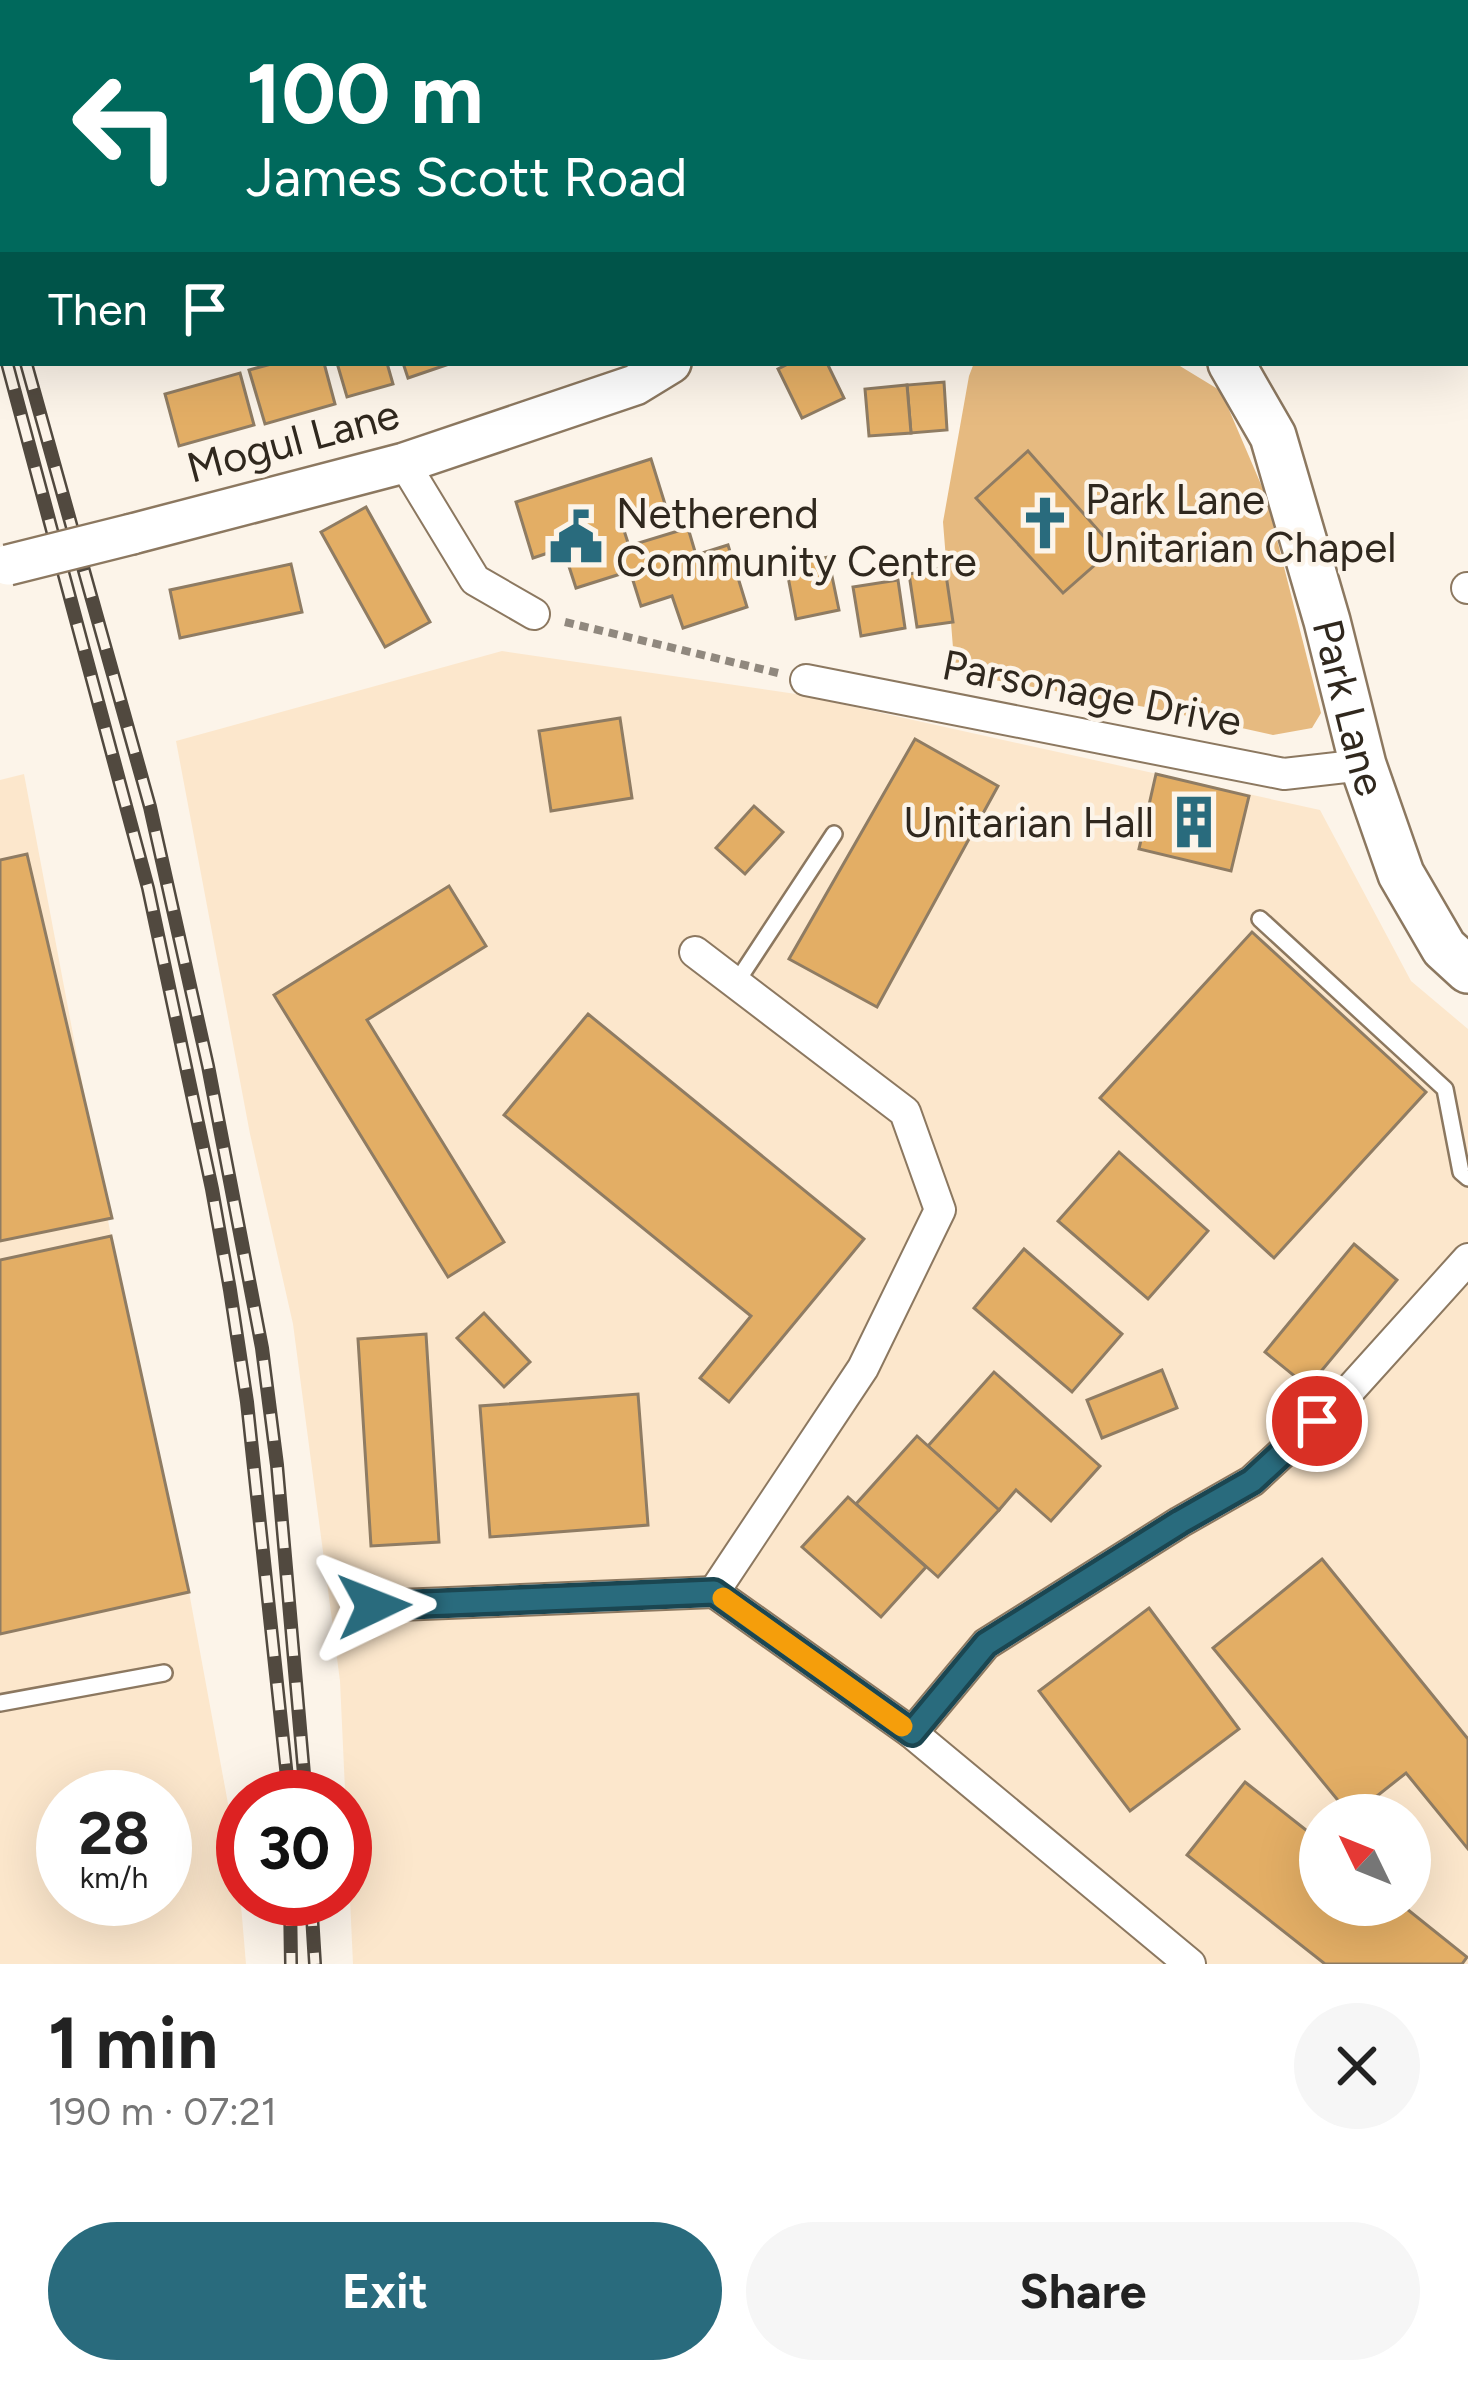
<!DOCTYPE html>
<meta charset="utf-8">
<style>
body{margin:0;font-family:Figtree,sans-serif;background:#f6f6f6;color:#222;height:100vh;display:flex;flex-direction:column;font-size:45px;white-space:nowrap}
*{box-sizing:border-box;margin:0}
p{font-size:39px;color:#767676}
.icon{flex:none;width:66px;height:66px;fill:none;stroke:currentColor;stroke-width:2;stroke-linecap:round;stroke-linejoin:round}
.map{position:relative;height:1964px;overflow:hidden}
.details{display:flex;flex-direction:column;background:#fff;flex:1}
.details>*{flex:none}
.top-card{position:absolute;left:0px;top:0px;width:1470px;height:366px;box-shadow:0 12px 48px #0002;background:#00695c;color:#fff;overflow:hidden}
.needle{width:78px;rotate:313deg}
.controls{position:absolute;left:1299px;top:1794px;display:grid;gap:24px}
.controls a{display:grid;place-items:center;width:132px;height:132px;border-radius:50%;background:#fff;box-shadow:0 12px 48px #0002;font-size:60px}
.speed{position:absolute;left:36px;top:1770px;display:flex;gap:24px;font-size:60px;font-weight:700;text-align:center}
.speed>*{display:grid;place-content:center;width:156px;height:156px;border-radius:50%;background:#fff;box-shadow:0 12px 48px #0002;line-height:1}
.speed small{font-size:30px;font-weight:400}
.speed .limit{border:18px solid #d22;background:#fff;color:#111}
.pin{position:absolute;display:grid;place-items:center;width:102px;height:102px;color:#fff;margin:-51px;border:6px solid #fff;border-radius:50%;box-shadow:0 3px 12px #0007}
.me{position:absolute;width:132px;margin:-66px;rotate:88deg;stroke-linejoin:round;filter:drop-shadow(0 0 9px #0008)}
.turn{display:flex;align-items:center;gap:42px;height:252px;padding:0 48px;font-size:54px}
.turn .icon{width:156px;height:156px;stroke-width:2.5}
.turn b{display:block;font-size:84px;line-height:102px}
.then{display:flex;align-items:center;height:114px;padding:0 48px;background:#0003;gap:24px;font-size:45px}
.round{display:grid;place-items:center;flex:none;width:126px;height:126px;border-radius:63px;background:#f6f6f6}
.overview{display:flex;align-items:center;justify-content:space-between;height:204px;padding:0 48px}
h1{font-size:72px;font-weight:700;line-height:90px}
.button{display:flex;gap:24px;margin-top:auto;padding:24px 48px}
.button a{flex:1;height:138px;border-radius:72px;background:#296b7d;color:#fff;font-size:48px;font-weight:700;line-height:138px;text-align:center}
.button a+a{background:#f6f6f6;color:#222}
.map>svg:first-child{display:block}
.built{fill:#fce7cc;fill-rule:evenodd}
.green{fill:#e6ba80}
.building{fill:#e3ae65;stroke:#8f7c63;stroke-width:3}
.lines{fill:none;stroke-linecap:round;stroke-linejoin:round}
.service-casing{stroke:#8c7860;stroke-width:20}
.minor-casing{stroke:#8c7860;stroke-width:34}
.tertiary-casing{stroke:#8c7860;stroke-width:44}
.secondary-casing{stroke:#8c7860;stroke-width:50}
.path{stroke:#90887e;stroke-width:8;stroke-dasharray:9 6;stroke-linecap:butt}
.service{stroke:#fff;stroke-width:15}
.minor{stroke:#fff;stroke-width:30}
.tertiary{stroke:#fff;stroke-width:39}
.secondary{stroke:#fff;stroke-width:45}
.rail-casing{stroke:#51493f;stroke-width:14}
.rail{stroke:#fcf4e9;stroke-width:9;stroke-dasharray:27;stroke-linecap:butt}
.tertiary-bridge-casing{stroke:#8c7860;stroke-width:44;stroke-linecap:butt}
.tertiary-bridge{stroke:#fff;stroke-width:39}
.route-casing{stroke:#1b4651;stroke-width:30}
.route{stroke:#296b7d;stroke-width:21}
.slow{stroke:#f59e0b;stroke-width:21}
.labels{text-anchor:middle;dominant-baseline:central;stroke-width:9;stroke-linejoin:round;paint-order:stroke}
.street-label{font-size:42px;fill:#30281e;stroke:#fcf4e9}
.poi-label{font-size:42px;fill:#30281e;stroke:#fcf4e9;text-anchor:start}
</style>
<div class="map">
<svg width="1468" height="1964" viewBox="0 0 1468 1964">
<rect width="100%" height="100%" fill="#fcf4e9"/>
<g class="built">
<path d="M502,651L796,694L1320,810L1411,981L1468,1029V1964H353L340,1681L293,1324L250,1134L176,741ZM1320,1815H1410V1905H1320Z"/>
<path d="M24,774L111,1236L189,1592L236,1847L246,1964H0V780ZM63,1797H165V1899H63Z"/>
</g>
<path class="green" d="M974,363H1175L1221,391L1266,496L1321,713L1312,728L1273,735L1156,709L955,673L943,522L969,376Z"/>
<g class="building">
<path d="M275,363H324L335,404L265,424L249,370Z"/>
<path d="M337,363H387L393,384L347,397Z"/>
<path d="M403,363H452L408,378Z"/>
<path d="M790,363H827L844,398L802,418L778,369Z"/>
<path d="M240,373L254,425L179,446L165,394Z"/>
<path d="M944,382L947,430L911,433L907,385Z"/>
<path d="M907,385L911,433L869,436L865,389Z"/>
<path d="M1028,451L1114,548L1063,593L976,498Z"/>
<path d="M651,459L665,504L620,518L629,546L688,528L696,555L728,545L747,607L683,628L672,596L641,606L630,571L576,588L563,548L533,558L516,502Z"/>
<path d="M366,507L430,622L385,647L321,532Z"/>
<path d="M828,557L839,610L796,619L786,566Z"/>
<path d="M291,564L302,612L180,638L170,590Z"/>
<path d="M945,568L953,622L917,627L909,574Z"/>
<path d="M898,580L905,628L861,636L853,587Z"/>
<path d="M620,718L632,798L551,811L539,731Z"/>
<path d="M915,739L998,786L877,1007L789,959Z"/>
<path d="M1156,774L1249,796L1231,871L1139,849Z"/>
<path d="M754,806L783,832L745,874L716,848Z"/>
<path d="M27,854L112,1218L0,1241V860Z"/>
<path d="M449,886L486,946L367,1020L504,1242L448,1277L274,995Z"/>
<path d="M1252,932L1426,1092L1274,1258L1100,1098Z"/>
<path d="M588,1014L864,1239L729,1402L700,1378L751,1316L504,1115Z"/>
<path d="M1119,1152L1208,1231L1148,1299L1058,1221Z"/>
<path d="M111,1236L189,1592L0,1634V1260Z"/>
<path d="M1354,1244L1397,1280L1308,1387L1265,1352Z"/>
<path d="M1024,1249L1122,1334L1072,1392L974,1308Z"/>
<path d="M484,1313L530,1362L504,1387L457,1338Z"/>
<path d="M426,1334L439,1542L371,1546L358,1339Z"/>
<path d="M1162,1370L1177,1408L1102,1438L1087,1400Z"/>
<path d="M994,1372L1100,1466L1051,1521L1016,1490L999,1510L928,1446Z"/>
<path d="M638,1394L648,1525L490,1537L480,1406Z"/>
<path d="M917,1436L999,1510L938,1577L856,1504Z"/>
<path d="M848,1497L926,1567L881,1617L802,1547Z"/>
<path d="M1322,1559L1468,1739V1849L1406,1773L1353,1815H1350L1213,1648Z"/>
<path d="M1149,1608L1239,1729L1130,1811L1039,1691Z"/>
<path d="M1245,1782L1320,1841V1905H1402L1467,1957L1462,1964H1325L1187,1855Z"/>
</g>
<g class="lines">
<defs>
<g id="service">
<path d="M1260,919L1445,1089L1461,1172L1468,1178"/>
<path d="M736,983L834,834"/>
<path d="M0,1703L164,1673"/>
</g>
<g id="minor">
<path d="M218,0L220,3"/>
<path d="M1467,196L1468,195"/>
<path d="M404,463L475,580L534,614"/>
<path d="M1467,588H1468"/>
<path d="M806,680L1284,774L1363,765"/>
<path d="M695,952L905,1112L940,1210L863,1368L714,1592L912,1733L986,1644L1180,1522L1252,1481L1349,1391L1468,1259"/>
<path d="M374,1606L714,1592"/>
<path d="M912,1733L1190,1964"/>
</g>
<path id="tertiary" d="M132,534L404,463L635,385L671,363"/>
<g id="secondary">
<path d="M729,0L733,3"/>
<path id="s1" d="M1231,363L1273,436L1327,621L1363,765L1401,874L1444,948L1468,970"/>
</g>
</defs>
<use href="#service" class="service-casing"/>
<use href="#minor" class="minor-casing"/>
<use href="#tertiary" class="tertiary-casing"/>
<use href="#secondary" class="secondary-casing"/>
<path class="path" d="M565,622L778,673"/>
<use href="#service" class="service"/>
<use href="#minor" class="minor"/>
<use href="#tertiary" class="tertiary"/>
<use href="#secondary" class="secondary"/>
<defs>
<g id="rail">
<path d="M0,274L3,284"/>
<path d="M7,363L148,888L212,1189L230,1290L247,1402L289,1796"/>
<path d="M26,363L150,807L208,1066L262,1348L277,1465L306,1797"/>
<path d="M290,1899L291,1964"/>
<path d="M311,1899L315,1964"/>
</g>
</defs>
<use href="#rail" class="rail-casing"/>
<use href="#rail" class="rail"/>
<defs>
<path id="tertiary-bridge" d="M8,565L132,534"/>
</defs>
<use href="#tertiary-bridge" class="tertiary-bridge-casing"/>
<use href="#tertiary-bridge" class="tertiary-bridge"/>
</g>
<g class="lines">
<defs>
<path id="route" d="M374,1606L714,1592L912,1733L986,1644L1180,1522L1252,1481L1317,1421"/>
</defs>
<use href="#route" class="route-casing"/>
<use href="#route" class="route"/>
<path class="slow" d="M723,1598L902,1726"/>
</g>
<defs>
<symbol id="church-bare" viewBox="-9 -9 18 18"><path d="M-1.2-6h2.4v3.5h3.3v2.4h-3.3V6h-2.4V-.1h-3.3v-2.4h3.3Z" fill="#296b7d" stroke="#fcf4e9" stroke-width="2.5" paint-order="stroke"/></symbol>
<symbol id="civic-bare" viewBox="-9 -9 18 18"><path d="M-.6-6.5H3V-4.5H.6V-3L4-1V1h2V6H-6V1h2V-1L-.6-3ZM-1.2 2.5V6h2.4V2.5Z" fill="#296b7d" stroke="#fcf4e9" stroke-width="2.5" paint-order="stroke"/></symbol>
<symbol id="building-bare" viewBox="-9 -9 18 18"><path d="M-4-6H4V6H1V3H-1V6H-4ZM-2.5-4.3h1.7v1.8h-1.7ZM.8-4.3h1.7v1.8H.8ZM-2.5-1h1.7V.8h-1.7ZM.8-1h1.7V.8H.8Z" fill="#296b7d" stroke="#fcf4e9" stroke-width="2.5" paint-order="stroke"/></symbol>
</defs>
<g fill-rule="evenodd">
<use href="#church-bare" x="1007" y="485" width="76" height="76"/>
<use href="#civic-bare" x="538" y="499" width="76" height="76"/>
<use href="#building-bare" x="1156" y="784" width="76" height="76"/>
</g>
<g class="labels">
<g class="street-label">
<text transform="translate(293 441) rotate(-15)">Mogul Lane</text>
<text transform="translate(1092 693) rotate(11)">Parsonage Drive</text>
<text stroke="none"><textPath href="#s1" startOffset="366">Park Lane</textPath></text>
</g>
<g class="poi-label">
<text x="1085" y="499">Park Lane<tspan x="1085" dy="48">Unitarian Chapel</tspan></text>
<text x="616" y="513">Netherend<tspan x="616" dy="48">Community Centre</tspan></text>
<text x="1154" y="822" text-anchor="end">Unitarian Hall</text>
</g>
</g>
</svg>
<div class="controls">
<a><svg class="needle" viewBox="-14 -14 28 28"><path d="M0-13l5 13h-10z" fill="#e53935"/><path d="M0 13l5-13h-10z" fill="#767676"/></svg></a>
</div>
<div class="speed"><div>28<small>km/h</small></div><div class="limit">30</div></div>
<div class="pin" style="left:1317px;top:1421px;background:#d93025"><svg class="icon" aria-label="arrive" viewBox="0 0 24 24"><path d="M6 21V4h12l-3 4 3 4H6"/></svg></div>
<svg class="me" style="left:374px;top:1606px" viewBox="-20 -20 40 40"><path d="M0-17L14 15 0 8-14 15z" fill="#296b7d" stroke="#fff" stroke-width="4"/></svg>
<div class="top-card">
<div class="turn"><svg class="icon" aria-label="left" viewBox="0 0 24 24"><path d="M17 20v-9H6M10 6l-5 5 5 5"/></svg><div><b>100 m</b>James Scott Road</div></div>
<div class="then">Then<svg class="icon" aria-label="arrive" viewBox="0 0 24 24"><path d="M6 21V4h12l-3 4 3 4H6"/></svg></div>
</div>
</div>
<section class="details">
<div class="overview"><div><h1>1 min</h1><p>190 m · 07:21</p></div><a class="round"><svg class="icon" aria-label="close" viewBox="0 0 24 24"><path d="M6 6l12 12M18 6L6 18"/></svg></a></div>
<div class="button"><a>Exit</a><a>Share</a></div>
</section>
